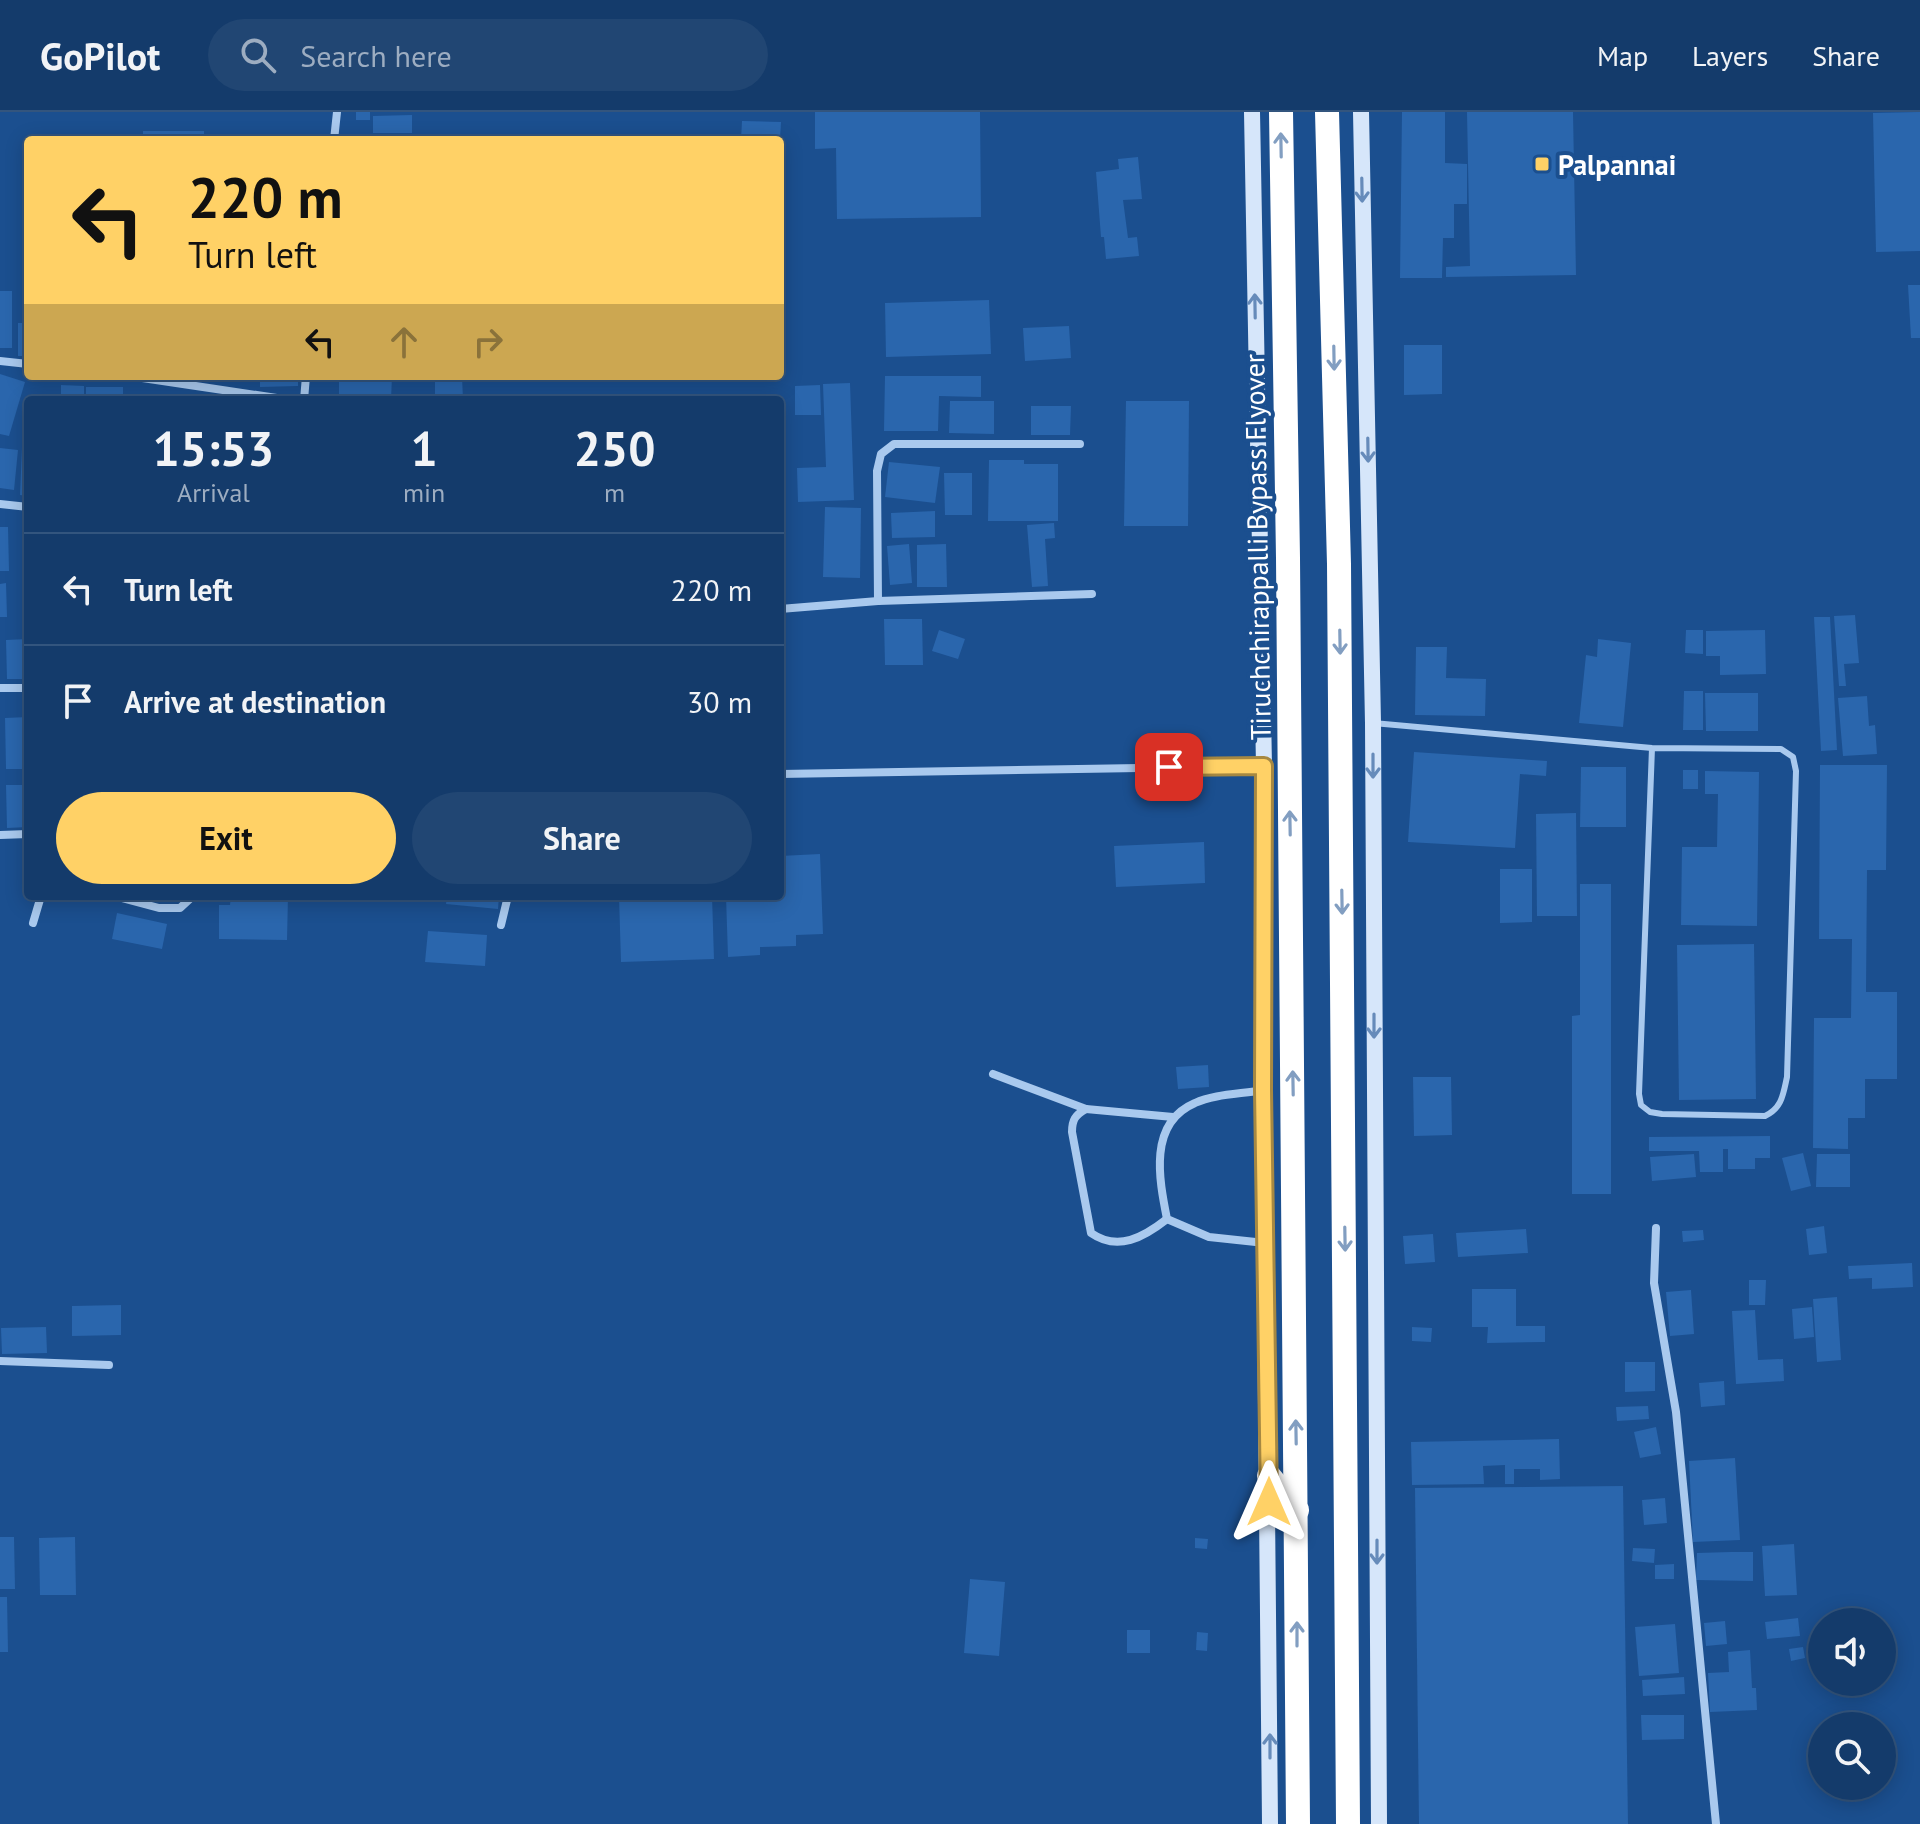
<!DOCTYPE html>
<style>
body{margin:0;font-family:"PT Sans",sans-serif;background:#214673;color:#f1f3f6;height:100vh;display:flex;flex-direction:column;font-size:30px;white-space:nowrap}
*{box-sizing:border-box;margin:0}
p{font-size:26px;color:#9dadc1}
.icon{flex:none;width:44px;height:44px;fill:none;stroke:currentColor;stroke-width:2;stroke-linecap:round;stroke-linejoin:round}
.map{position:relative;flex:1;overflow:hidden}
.details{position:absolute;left:24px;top:284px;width:760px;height:504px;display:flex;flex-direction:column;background:#143b6b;border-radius:8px;box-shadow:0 4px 20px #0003,0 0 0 2px #33557e}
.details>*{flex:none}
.guide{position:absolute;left:24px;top:24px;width:760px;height:244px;border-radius:8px;box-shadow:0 4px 20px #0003,0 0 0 2px #33557e;background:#ffd166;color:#111;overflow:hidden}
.fabs{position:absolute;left:1808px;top:1496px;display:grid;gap:16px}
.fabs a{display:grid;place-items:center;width:88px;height:88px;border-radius:50%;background:#143b6b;box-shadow:0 4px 20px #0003,0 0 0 2px #33557e;font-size:40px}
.pin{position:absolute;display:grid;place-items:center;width:68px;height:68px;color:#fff;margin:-34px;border-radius:16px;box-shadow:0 4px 12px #0006}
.me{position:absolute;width:88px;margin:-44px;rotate:0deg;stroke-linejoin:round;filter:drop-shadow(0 0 6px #0008)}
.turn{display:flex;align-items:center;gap:28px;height:168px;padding:0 32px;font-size:36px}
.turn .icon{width:104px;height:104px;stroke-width:2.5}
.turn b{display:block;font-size:56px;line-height:68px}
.lanes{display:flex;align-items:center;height:76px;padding:0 32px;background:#0003;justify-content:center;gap:40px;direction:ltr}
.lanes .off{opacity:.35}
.eta{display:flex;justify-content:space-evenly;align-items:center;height:136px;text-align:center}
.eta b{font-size:48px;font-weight:800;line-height:56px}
.action{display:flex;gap:16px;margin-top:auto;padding:16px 32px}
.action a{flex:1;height:92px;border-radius:48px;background:#ffd166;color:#111;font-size:32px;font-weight:800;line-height:92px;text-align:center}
.action a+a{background:#214673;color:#f1f3f6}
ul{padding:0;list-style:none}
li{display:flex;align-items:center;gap:24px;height:112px;padding:0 32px;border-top:2px solid #33557e}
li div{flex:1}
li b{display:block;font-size:30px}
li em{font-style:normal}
header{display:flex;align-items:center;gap:48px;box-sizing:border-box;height:112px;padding:0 40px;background:#143b6b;border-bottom:2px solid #33557e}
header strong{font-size:38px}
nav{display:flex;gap:44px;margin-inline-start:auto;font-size:28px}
.search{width:560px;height:72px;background:#214673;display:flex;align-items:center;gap:20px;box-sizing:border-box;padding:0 28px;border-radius:44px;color:#9dadc1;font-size:30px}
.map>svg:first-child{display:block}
.building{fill:#2a66ad}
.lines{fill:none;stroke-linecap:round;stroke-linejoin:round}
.lane{stroke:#a9c9ee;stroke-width:6}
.street{stroke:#a9c9ee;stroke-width:8}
.secondary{stroke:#d6e6fa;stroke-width:16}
.highway{stroke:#fff;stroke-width:24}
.oneway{stroke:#829ec1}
.oneway2{stroke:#668bba}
.route-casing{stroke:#a68842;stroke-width:20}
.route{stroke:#ffd166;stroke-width:14}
.poi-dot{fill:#ffd166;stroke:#1b4f8f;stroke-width:3}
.labels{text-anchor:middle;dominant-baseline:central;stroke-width:8;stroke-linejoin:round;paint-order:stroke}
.poi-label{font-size:28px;font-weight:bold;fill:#fff;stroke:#1b4f8f;text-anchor:start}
.street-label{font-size:28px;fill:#fff;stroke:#1b4f8f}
</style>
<header>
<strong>GoPilot</strong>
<div class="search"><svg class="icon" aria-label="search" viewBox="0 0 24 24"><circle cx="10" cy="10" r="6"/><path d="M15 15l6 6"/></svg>Search here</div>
<nav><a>Map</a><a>Layers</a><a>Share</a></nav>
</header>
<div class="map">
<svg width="1920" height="1712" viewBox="0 0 1920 1712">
<rect width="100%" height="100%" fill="#1b4f8f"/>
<g class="building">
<rect x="356" y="0" width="14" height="8"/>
<path d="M815,0H980L981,105L837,107L836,36L815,37Z"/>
<path d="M1402,0H1445V51L1467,52V92H1454V126H1443L1442,166H1400Z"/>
<path d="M1467,0H1573L1576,163L1446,165V155L1470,154Z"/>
<path d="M1920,0V139L1876,140L1873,1Z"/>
<path d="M412,3V21H373V4Z"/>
<path d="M742,9L781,10L780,28H741Z"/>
<rect x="143" y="19" width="61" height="9"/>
<path d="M1138,45L1142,87L1123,88L1128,126L1137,125L1139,144L1106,147L1104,125H1101L1096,60L1119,57L1118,47Z"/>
<path d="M1908,173H1920V226H1911Z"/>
<rect x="0" y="179" width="12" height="57"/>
<path d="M989,188L991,242L886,245L885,191Z"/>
<rect x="18" y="211" width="10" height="33"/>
<path d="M1069,214L1071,246L1025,249L1023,216Z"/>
<path d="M1404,233H1442V282L1404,283Z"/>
<path d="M0,262L25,270L9,324L0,322Z"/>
<rect x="219" y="264" width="35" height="4"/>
<path d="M260,264H298V274L260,275Z"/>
<path d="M339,264H392L391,288H339Z"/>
<path d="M435,264H462L463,288H435Z"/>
<path d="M885,264H981V285L939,284L938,319H884Z"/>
<path d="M850,271L854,388L798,390L797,356L826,355L823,272Z"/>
<path d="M61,273L84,274V288H61Z"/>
<path d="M820,273L821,303H795V274Z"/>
<rect x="86" y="275" width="37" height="13"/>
<path d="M950,289H994V322L949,321Z"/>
<path d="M1126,289H1189L1188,414H1124Z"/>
<path d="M1031,294H1071L1070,323H1031Z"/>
<path d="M22,335H28V384L20,383Z"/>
<path d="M0,336L18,338L14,378L0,376Z"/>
<path d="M989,348H1024V352H1058V409H988Z"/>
<path d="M889,350L940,355L935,391L885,385Z"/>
<path d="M944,361H972V403H945Z"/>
<path d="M825,395L861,396L860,466L823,465Z"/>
<path d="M935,399V425L892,426L891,401Z"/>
<path d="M1054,411L1055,426L1045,427L1048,474L1032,475L1027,413Z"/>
<path d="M0,415H8L9,459H0Z"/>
<path d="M909,432L912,471L890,473L887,434Z"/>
<path d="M946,432L947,475H917V433Z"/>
<path d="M6,471L7,505H0V472Z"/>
<path d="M1855,503L1859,551L1844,552L1846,574H1839L1834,504Z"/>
<path d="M1814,505H1830L1837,638L1821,639Z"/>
<path d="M884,507H922L923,553H885Z"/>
<path d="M939,518L965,527L958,547L932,539Z"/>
<path d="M1686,518H1703V542L1685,541Z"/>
<path d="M1765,518L1766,562L1720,563V544H1706V519Z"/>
<path d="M28,527V567H7L6,528Z"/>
<path d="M1598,527L1631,531L1623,615L1579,611L1586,543L1597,545Z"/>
<path d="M1416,535H1447L1446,566L1486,567L1485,604L1415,603Z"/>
<path d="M1684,579H1703V618H1683Z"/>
<path d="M1705,581H1758V619H1706Z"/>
<path d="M1867,584L1869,614L1875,613L1877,642L1843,644L1838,586Z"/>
<path d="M28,605V657H6L5,606Z"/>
<path d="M1414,640L1547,649L1546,664L1520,662L1515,736L1408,730Z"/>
<path d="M1820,653H1887L1886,758H1867L1866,880H1897V967H1865V1006H1848V1037L1813,1036L1814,906H1851L1852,827H1819Z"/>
<path d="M1581,655H1626V715H1580Z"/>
<rect x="1683" y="658" width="15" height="19"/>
<path d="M1705,659L1759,660L1757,814L1681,813L1682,735H1717L1718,682H1705Z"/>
<path d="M6,673H28V715L7,716Z"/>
<path d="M1576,701L1577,804H1537L1536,702Z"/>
<path d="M1204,730L1205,771L1116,775L1114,734Z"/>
<path d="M820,742L823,822L796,823V834L760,835V843L728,845L726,784H780V744Z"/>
<path d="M1500,757H1532V810L1500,811Z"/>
<path d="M1580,772H1611V1082H1572V904L1580,903Z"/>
<path d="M231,784H288L287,828L219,827V793H230Z"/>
<path d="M447,784H499L498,797L446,792Z"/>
<path d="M619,784H712L714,847L621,850Z"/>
<path d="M117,801L167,812L162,837L112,827Z"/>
<path d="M428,819L487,823L485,854L425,850Z"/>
<path d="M1754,832L1756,987L1679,988L1677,833Z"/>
<path d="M1208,953L1209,975L1178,977L1176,955Z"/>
<path d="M1413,965H1451L1452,1023L1414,1024Z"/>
<path d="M1770,1024V1046H1755V1057H1728V1037H1723V1060H1700L1699,1039H1649V1025Z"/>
<path d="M1803,1041L1811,1074L1791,1079L1782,1046Z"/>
<path d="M1694,1042L1696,1065L1652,1069L1650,1045Z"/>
<path d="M1817,1042H1850V1075H1816Z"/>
<path d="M1824,1114L1827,1141L1809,1143L1806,1117Z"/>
<path d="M1526,1117L1528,1141L1458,1145L1456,1121Z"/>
<path d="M1703,1118L1704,1128L1683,1130L1682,1119Z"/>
<path d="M1433,1122L1435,1150L1405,1152L1403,1124Z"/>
<path d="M1912,1151L1913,1175L1872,1177V1166L1849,1167L1848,1154Z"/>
<path d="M1749,1168H1766L1765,1193H1749Z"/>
<path d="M1472,1177H1516V1214H1545V1230L1487,1231L1488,1215H1472Z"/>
<path d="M1691,1178L1694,1222L1670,1224L1666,1180Z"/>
<path d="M1837,1185L1841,1248L1817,1250L1813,1187Z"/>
<path d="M121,1193V1223L72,1224V1194Z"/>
<path d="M1812,1195L1814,1225L1794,1227L1792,1197Z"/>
<path d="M1755,1198L1758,1248L1783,1247L1784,1269L1736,1272L1732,1199Z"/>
<path d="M46,1215L47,1241L2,1242L1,1216Z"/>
<path d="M1412,1215L1432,1216L1431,1230L1412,1229Z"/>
<path d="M1625,1250H1655V1279L1625,1280Z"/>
<path d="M1724,1269L1725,1293L1701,1295L1699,1271Z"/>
<path d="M1648,1294L1649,1307L1617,1309L1616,1295Z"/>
<path d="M1656,1315L1661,1342L1640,1346L1634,1320Z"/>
<path d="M1559,1327L1560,1367L1540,1368V1357H1514V1372H1505V1353L1483,1354L1484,1372L1412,1373L1411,1330Z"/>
<path d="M1735,1346L1740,1428L1693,1430L1689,1349Z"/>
<path d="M1623,1374L1628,1712H1419L1415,1376Z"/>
<path d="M1665,1386L1667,1411L1644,1413L1642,1388Z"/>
<path d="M0,1425H14L15,1477H0Z"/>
<path d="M75,1425L76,1483H40L39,1426Z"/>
<path d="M1195,1426L1208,1427L1207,1437L1195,1436Z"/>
<path d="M1794,1432L1797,1483L1765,1484L1762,1434Z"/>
<path d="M1633,1436L1655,1437L1654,1451L1632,1449Z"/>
<path d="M1731,1440H1753V1469L1696,1468L1697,1441Z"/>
<path d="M1674,1452V1467H1655V1453Z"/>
<path d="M970,1467L1005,1470L999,1544L964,1541Z"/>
<path d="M0,1485H7L8,1540H0Z"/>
<path d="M1798,1506L1800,1524L1767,1527L1765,1510Z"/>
<path d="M1725,1509L1727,1532L1706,1534L1704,1511Z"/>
<path d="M1675,1512L1679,1561L1639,1564L1635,1515Z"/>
<rect x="1127" y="1518" width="23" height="23"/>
<path d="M1197,1520L1208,1521L1207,1539L1196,1538Z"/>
<path d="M1803,1535L1805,1546L1791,1549L1789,1537Z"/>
<path d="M1750,1538L1752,1576H1756L1757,1598L1710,1600L1708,1561L1729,1560L1728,1540Z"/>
<path d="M1684,1565L1685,1582L1643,1584L1642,1568Z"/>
<path d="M1641,1603H1684V1627L1642,1628Z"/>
</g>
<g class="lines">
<path class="lane" d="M1373,611L1652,636L1781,637L1793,645L1796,659L1787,965C1783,983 1782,996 1765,1004L1662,1002L1650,1000L1641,993L1639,982L1652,636"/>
<g class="street">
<path d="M334,28L337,0"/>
<path d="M0,249L28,252"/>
<path d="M129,264L290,288"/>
<path d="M304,288L306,264"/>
<path d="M0,392L28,395"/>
<path d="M878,489L877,359L881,342L894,332H1080"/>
<path d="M780,497L878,489L1092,482"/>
<path d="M0,576H28"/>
<path d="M780,662L1263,654"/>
<path d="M0,723L28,722"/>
<path d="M114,784L159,796H180L193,784"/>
<path d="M33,811L41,784"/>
<path d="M501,813L508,784"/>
<path d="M993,962L1086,997C1075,1003 1072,1008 1072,1020L1091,1121C1118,1140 1144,1125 1167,1107"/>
<path d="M1263,978C1242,982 1214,982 1195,991C1148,1011 1159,1067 1167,1107L1209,1125L1265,1131"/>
<path d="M1086,997L1173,1005"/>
<path d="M1656,1116L1654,1171L1676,1300L1716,1712"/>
<path d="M0,1249L109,1253"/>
</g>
<g class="secondary">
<path d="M1252,0L1264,654L1263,978L1270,1712"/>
<path d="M1361,0L1373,611L1379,1712"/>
</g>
<g class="highway">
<path d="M1281,0L1288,446L1298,1712"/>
<path d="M1327,0L1339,452L1348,1712"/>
<path d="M1269,1364L1297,1398"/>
</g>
</g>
<defs><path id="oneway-shaft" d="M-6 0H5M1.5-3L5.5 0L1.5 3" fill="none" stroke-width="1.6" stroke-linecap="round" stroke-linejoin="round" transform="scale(2)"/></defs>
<g class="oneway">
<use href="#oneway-shaft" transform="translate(1281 33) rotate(-91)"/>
<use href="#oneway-shaft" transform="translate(1334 246) rotate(89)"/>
<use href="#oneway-shaft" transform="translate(1340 530) rotate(89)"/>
<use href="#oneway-shaft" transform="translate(1290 711) rotate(-91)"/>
<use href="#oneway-shaft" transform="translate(1342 790) rotate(89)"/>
<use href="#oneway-shaft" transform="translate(1293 971) rotate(-91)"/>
<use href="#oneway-shaft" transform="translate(1345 1127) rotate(89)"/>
<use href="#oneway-shaft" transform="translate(1296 1320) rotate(-91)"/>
<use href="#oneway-shaft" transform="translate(1297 1522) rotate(-90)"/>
</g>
<g class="oneway2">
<use href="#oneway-shaft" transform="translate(1362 78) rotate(89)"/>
<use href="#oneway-shaft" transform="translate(1255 194) rotate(-91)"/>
<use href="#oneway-shaft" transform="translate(1368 338) rotate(89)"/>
<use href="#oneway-shaft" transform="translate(1373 654) rotate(90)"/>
<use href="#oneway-shaft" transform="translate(1374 914) rotate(90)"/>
<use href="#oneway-shaft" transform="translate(1377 1440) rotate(90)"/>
<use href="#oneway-shaft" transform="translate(1270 1634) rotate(-90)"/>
</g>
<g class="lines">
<defs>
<path id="route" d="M1169,655L1264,654L1263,978L1269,1390"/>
</defs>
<use href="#route" class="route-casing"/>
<use href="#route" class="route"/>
</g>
<rect class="poi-dot" x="1534" y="44" width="16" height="16" rx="4"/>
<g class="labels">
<g class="poi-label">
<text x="1558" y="52">Palpannai</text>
</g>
<g class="street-label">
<text transform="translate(1257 435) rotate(-91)">Tiruchchirappalli Bypass Flyover</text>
</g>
</g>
</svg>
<div class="fabs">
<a><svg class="icon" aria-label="sound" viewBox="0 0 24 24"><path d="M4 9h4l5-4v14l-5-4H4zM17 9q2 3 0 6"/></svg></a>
<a><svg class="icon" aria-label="search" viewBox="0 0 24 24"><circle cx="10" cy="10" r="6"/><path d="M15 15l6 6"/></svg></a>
</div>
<div class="pin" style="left:1169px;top:655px;background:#d93025"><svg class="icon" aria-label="arrive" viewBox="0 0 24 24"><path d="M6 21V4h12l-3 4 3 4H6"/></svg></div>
<svg class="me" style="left:1269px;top:1390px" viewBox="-20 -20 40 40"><path d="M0-17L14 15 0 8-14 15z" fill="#ffd166" stroke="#fff" stroke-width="4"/></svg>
<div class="guide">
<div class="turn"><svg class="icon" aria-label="left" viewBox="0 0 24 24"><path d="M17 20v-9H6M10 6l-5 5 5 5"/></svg><div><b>220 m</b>Turn left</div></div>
<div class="lanes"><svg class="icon" aria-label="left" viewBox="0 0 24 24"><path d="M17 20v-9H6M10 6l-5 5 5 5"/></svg><svg class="icon off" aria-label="ahead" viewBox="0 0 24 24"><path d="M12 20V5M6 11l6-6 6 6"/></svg><svg class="icon off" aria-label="right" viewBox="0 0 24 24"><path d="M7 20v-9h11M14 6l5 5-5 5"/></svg></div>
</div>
<section class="details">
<div class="eta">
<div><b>15:53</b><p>Arrival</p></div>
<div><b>1</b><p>min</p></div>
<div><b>250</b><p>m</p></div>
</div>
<ul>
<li><svg class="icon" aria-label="left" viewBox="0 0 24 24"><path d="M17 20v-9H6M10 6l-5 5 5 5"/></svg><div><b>Turn left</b></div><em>220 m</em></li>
<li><svg class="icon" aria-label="arrive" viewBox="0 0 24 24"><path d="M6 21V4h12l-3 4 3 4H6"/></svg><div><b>Arrive at destination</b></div><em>30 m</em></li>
</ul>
<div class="action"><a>Exit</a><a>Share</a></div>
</section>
</div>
